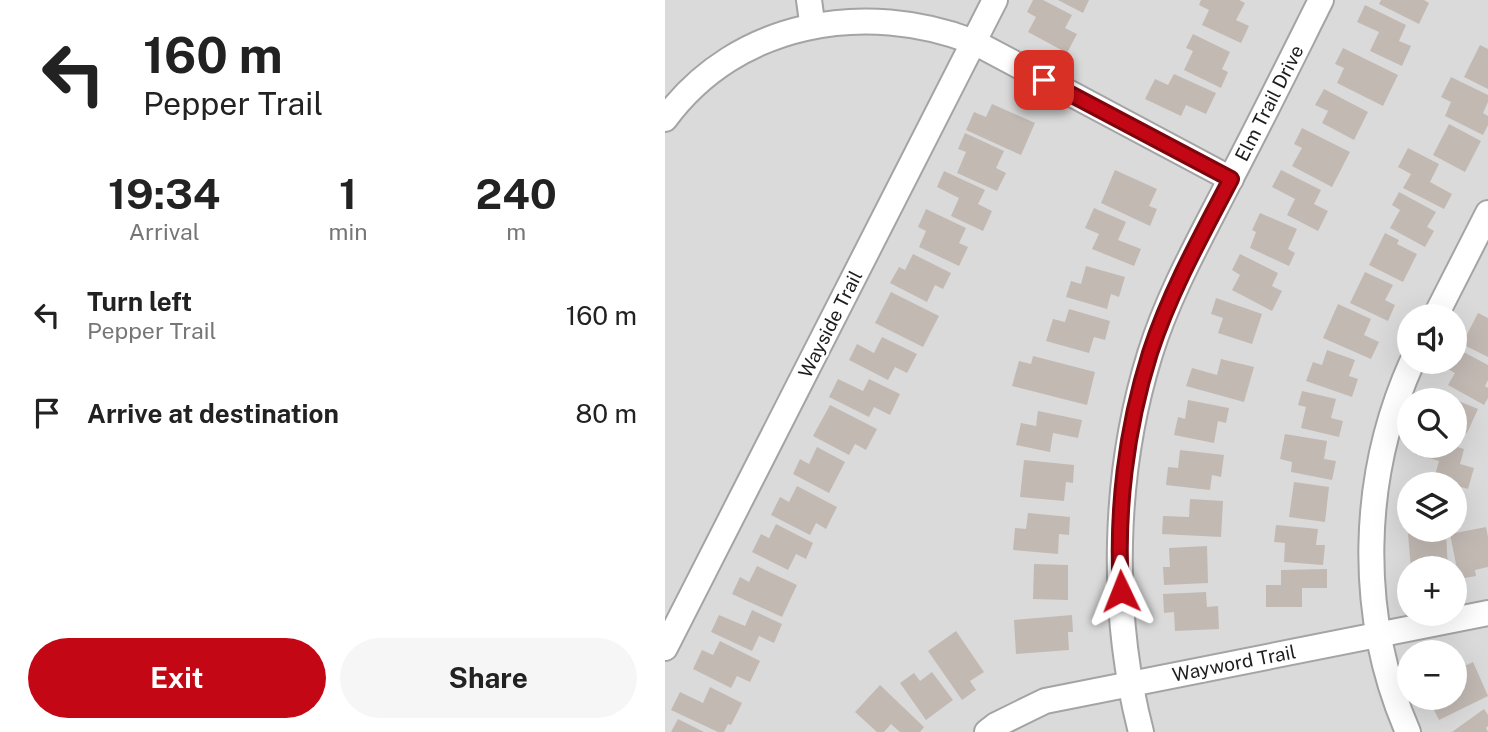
<!DOCTYPE html>
<meta charset="utf-8">
<style>
body{margin:0;font-family:"Public Sans",sans-serif;background:#f6f6f6;color:#222;height:100vh;display:flex;flex-direction:column;font-size:26px;white-space:nowrap}
*{box-sizing:border-box;margin:0}
p{font-size:23px;color:#767676}
.icon{flex:none;width:38px;height:38px;fill:none;stroke:currentColor;stroke-width:2;stroke-linecap:round;stroke-linejoin:round}
.map{position:relative;flex:1;overflow:hidden}
.panel{display:flex;flex-direction:column;background:#fff;width:665px}
.panel>*{flex:none}
.top-card{background:#fff;color:#222;overflow:hidden}
.controls{position:absolute;left:732px;top:304px;display:grid;gap:14px}
.controls a{display:grid;place-items:center;width:70px;height:70px;border-radius:50%;background:#fff;box-shadow:0 7px 28px #0002;font-size:35px}
.pin{position:absolute;display:grid;place-items:center;width:60px;height:60px;color:#fff;margin:-30px;border-radius:14px;box-shadow:0 4px 10px #0006}
.me{position:absolute;width:77px;margin:-38px;rotate:358deg;stroke-linejoin:round;filter:drop-shadow(0 0 5px #0008)}
.turn{display:flex;align-items:center;gap:24px;height:147px;padding:0 28px;font-size:32px}
.turn .icon{width:91px;height:91px;stroke-width:2.5}
.turn b{display:block;font-size:49px;line-height:60px}
.eta{display:flex;justify-content:space-evenly;align-items:center;height:119px;text-align:center}
.eta b{font-size:42px;font-weight:700;line-height:49px}
.primary-button{display:flex;gap:14px;margin-top:auto;padding:14px 28px}
.primary-button a{flex:1;height:80px;border-radius:42px;background:#c30714;color:#fff;font-size:28px;font-weight:700;line-height:80px;text-align:center}
.primary-button a+a{background:#f6f6f6;color:#222}
ul{padding:0;list-style:none}
li{display:flex;align-items:center;gap:21px;height:98px;padding:0 28px}
li div{flex:1}
li b{display:block;font-size:26px}
li em{font-style:normal}
main{display:flex;flex:1;min-height:0}
.map>svg:first-child{display:block}
.residential{fill:#dbdada;fill-rule:evenodd}
.building{fill:#c2b9b3}
.lines{fill:none;stroke-linecap:round;stroke-linejoin:round}
.minor-casing{stroke:#a4a4a4;stroke-width:28}
.minor{stroke:#fff;stroke-width:24}
.route-casing{stroke:#7f050d;stroke-width:18}
.route{stroke:#c30714;stroke-width:12}
.labels{text-anchor:middle;dominant-baseline:central;stroke-width:5;stroke-linejoin:round;paint-order:stroke}
.street-label{font-size:19px;fill:#1d1d1d;stroke:#fff}
</style>
<main>
<section class="panel">
<div class="top-card">
<div class="turn"><svg class="icon" aria-label="left" viewBox="0 0 24 24"><path d="M17 20v-9H6M10 6l-5 5 5 5"/></svg><div><b>160 m</b>Pepper Trail</div></div>
</div>
<div class="eta">
<div><b>19:34</b><p>Arrival</p></div>
<div><b>1</b><p>min</p></div>
<div><b>240</b><p>m</p></div>
</div>
<ul>
<li><svg class="icon" aria-label="left" viewBox="0 0 24 24"><path d="M17 20v-9H6M10 6l-5 5 5 5"/></svg><div><b>Turn left</b><p>Pepper Trail</p></div><em>160 m</em></li>
<li><svg class="icon" aria-label="arrive" viewBox="0 0 24 24"><path d="M6 21V4h12l-3 4 3 4H6"/></svg><div><b>Arrive at destination</b></div><em>80 m</em></li>
</ul>
<div class="primary-button"><a>Exit</a><a>Share</a></div>
</section>
<div class="map">
<svg width="823" height="732" viewBox="0 0 823 732">
<rect width="100%" height="100%" fill="#eeeae3"/>
<path class="residential" d="M0,0H823V732H0ZM744,317H789V362H744ZM744,401H789V446H744ZM744,485H789V530H744ZM744,569H789V614H744ZM744,653H789V698H744Z"/>
<g class="building">
<path d="M368,0H378L407,15L400,28L412,34L402,53L363,32L371,17L362,12Z"/>
<path d="M393,0H424L418,13Z"/>
<path d="M536,0H574L580,3L571,20L584,26L576,43L537,25L544,10L534,5Z"/>
<path d="M716,0H759L764,3L754,24L714,4Z"/>
<path d="M700,5L741,25L734,41L746,46L737,66L705,51L714,32L692,22Z"/>
<path d="M528,34L565,52L557,69L563,72L556,88L519,70L528,51L521,48Z"/>
<path d="M815,45L823,49V89L799,77Z"/>
<path d="M678,48L733,75L718,106L672,83L679,68L670,64Z"/>
<path d="M509,74L551,93L541,114L521,105L516,116L480,99L490,79L503,85Z"/>
<path d="M786,77L823,95V102L818,113L823,116V125L818,135L780,116L786,102L776,97Z"/>
<path d="M659,89L703,112L689,140L657,123L663,111L650,105Z"/>
<path d="M327,104L370,123L356,155L301,130L309,112L321,117Z"/>
<path d="M784,124L816,141L800,172L768,155Z"/>
<path d="M637,128L685,152L667,187L627,166L637,148L629,144Z"/>
<path d="M300,133L339,151L331,168L341,173L332,191L292,173L301,152L293,149Z"/>
<path d="M743,148L774,164L765,182L787,194L779,209L738,188L746,174L733,167Z"/>
<path d="M450,170L492,189L484,206L492,209L485,226L436,203Z"/>
<path d="M616,170L656,190L649,204L663,211L653,231L622,215L630,199L607,187Z"/>
<path d="M279,171L320,190L313,204L327,211L318,231L286,216L294,198L272,187Z"/>
<path d="M734,192L771,212L762,227L769,231L760,247L725,228L735,210L727,205Z"/>
<path d="M429,208L461,222L453,240L476,249L469,266L427,249L434,234L420,228Z"/>
<path d="M261,209L301,228L294,243L303,247L294,266L254,247L261,231L253,227Z"/>
<path d="M595,213L632,229L623,249L630,253L624,266L585,248L591,232L587,230Z"/>
<path d="M720,233L734,240L732,244L752,254L738,282L704,265Z"/>
<path d="M248,254L286,273L278,289L270,285L262,302L225,283L234,267L240,270Z"/>
<path d="M575,254L613,273L607,286L617,291L607,311L567,290L575,275L567,270Z"/>
<path d="M421,266L460,277L454,297L446,294L442,309L401,297L406,281L416,284Z"/>
<path d="M700,272L728,285L720,300L730,305L723,321L685,303Z"/>
<path d="M226,292L274,316L258,347L210,323Z"/>
<path d="M551,298L597,314L587,344L553,333L558,318L546,314Z"/>
<path d="M673,304L706,319L699,335L714,342L706,359L658,338Z"/>
<path d="M404,309L445,321L440,340L429,337L424,353L381,341L388,319L400,322Z"/>
<path d="M813,313L823,318V357L797,344Z"/>
<path d="M217,337L252,354L242,373L230,367L223,380L184,360L192,344L209,353Z"/>
<path d="M793,349L823,365V380L820,386L823,388V398L819,405L783,385L790,373L783,369L786,362H789V357Z"/>
<path d="M662,350L690,360L684,376L693,379L687,397L641,381L648,362L657,365Z"/>
<path d="M368,356L430,372L422,405L347,386L354,361L366,364Z"/>
<path d="M556,359L589,367L579,402L521,386L527,368L552,375Z"/>
<path d="M173,379L198,391L204,379L235,394L225,415L209,407L204,417L164,397Z"/>
<path d="M637,391L671,399L666,418L678,421L674,437L636,428L641,407L633,405Z"/>
<path d="M774,393L813,409L802,433L789,428V401H771Z"/>
<path d="M523,400L564,408L561,423L553,421L549,443L509,435L513,417L520,419Z"/>
<path d="M165,405L212,429L201,450L190,444L184,455L148,436Z"/>
<path d="M373,411L417,420L413,438L388,433L385,452L351,445L356,423L371,426Z"/>
<path d="M620,434L662,441L659,459L671,461L667,480L626,472L627,462L615,459Z"/>
<path d="M752,446H789L799,449L795,464L809,468L803,489L769,479L774,461L750,454Z"/>
<path d="M152,447L180,462L164,493L128,474L135,459L144,464Z"/>
<path d="M515,450L559,455L556,477L547,475L545,490L501,485L503,467L513,468Z"/>
<path d="M359,460L409,465L408,483L401,482L399,501L355,497Z"/>
<path d="M629,482L664,487L660,522L624,517Z"/>
<path d="M132,486L172,507L161,529L151,523L145,535L106,515L115,497L124,502Z"/>
<path d="M525,499L558,501L556,537L497,534L498,516L524,517Z"/>
<path d="M363,513L405,517L404,535L394,534L393,554L348,550L350,528L361,529Z"/>
<path d="M111,524L148,543L141,559L131,554L123,570L87,552L96,534L104,538Z"/>
<path d="M611,525L653,529L651,545H660L658,565L619,562L620,543L609,542Z"/>
<path d="M821,527L823,537V567L810,570L811,576L794,579L785,534Z"/>
<path d="M781,532L783,569H746L743,534Z"/>
<path d="M542,546L543,583L499,585L498,567H505L504,548Z"/>
<path d="M369,564L403,565V600L368,599Z"/>
<path d="M92,566L132,585L117,617L67,594L75,577L84,582Z"/>
<path d="M662,569V588H637V607H601V585H616V570Z"/>
<path d="M541,592L542,607L553,606L554,629L510,631L509,612L499,613L498,594Z"/>
<path d="M87,610L117,624L109,643L94,636L87,651L46,632L54,615L80,626Z"/>
<path d="M407,615L408,632H403L404,650L351,654L349,620Z"/>
<path d="M291,631L319,672L305,681L311,690L297,700L263,651Z"/>
<path d="M55,641L95,661L85,682L72,676L66,688L28,669L37,650L48,655Z"/>
<path d="M808,662L823,696L774,720L765,702L773,698H789V671Z"/>
<path d="M267,672L288,700L261,720L235,683L249,673L255,681Z"/>
<path d="M215,685L259,727L255,732H235L226,724L219,732H212L190,712Z"/>
<path d="M45,687L77,703L66,725L63,724L59,732H53L6,710L15,692L38,703Z"/>
<path d="M819,709L823,715V726L821,728L823,732H787Z"/>
<path d="M13,719L39,732H6Z"/>
</g>
<g class="lines">
<defs>
<g id="minor">
<path d="M144,0L147,22"/>
<path d="M0,119C72,21 200,0 309,42L566,179"/>
<path d="M770,317L823,213"/>
<path d="M0,648L330,0"/>
<path d="M322,732L331,725L380,701L823,613"/>
<path d="M476,732C445,612 448,473 485,354C504,293 536,237 565,180C596,121 626,60 656,0"/>
<path d="M743,732C692,615 695,478 747,362"/>
</g>
</defs>
<use href="#minor" class="minor-casing"/>
<use href="#minor" class="minor"/>
</g>
<g class="lines">
<defs>
<path id="route" d="M379,80L566,179C536,236 505,292 485,353C461,429 451,512 456,591"/>
</defs>
<use href="#route" class="route-casing"/>
<use href="#route" class="route"/>
</g>
<g class="labels">
<g class="street-label">
<text transform="translate(604 103) rotate(-63)">Elm Trail Drive</text>
<text transform="translate(165 324) rotate(-63)">Wayside Trail</text>
<text transform="translate(569 663) rotate(-11)">Wayword Trail</text>
</g>
</g>
</svg>
<div class="controls">
<a><svg class="icon" aria-label="sound" viewBox="0 0 24 24"><path d="M4 9h4l5-4v14l-5-4H4zM17 9q2 3 0 6"/></svg></a>
<a><svg class="icon" aria-label="search" viewBox="0 0 24 24"><circle cx="10" cy="10" r="6"/><path d="M15 15l6 6"/></svg></a>
<a><svg class="icon" aria-label="layers" viewBox="0 0 24 24"><path d="M12 4l9 5-9 5-9-5zM3 14l9 5 9-5"/></svg></a>
<a>+</a>
<a>−</a>
</div>
<div class="pin" style="left:379px;top:80px;background:#d93025"><svg class="icon" aria-label="arrive" viewBox="0 0 24 24"><path d="M6 21V4h12l-3 4 3 4H6"/></svg></div>
<svg class="me" style="left:456px;top:591px" viewBox="-20 -20 40 40"><path d="M0-17L14 15 0 8-14 15z" fill="#c30714" stroke="#fff" stroke-width="4"/></svg>
</div>
</main>
